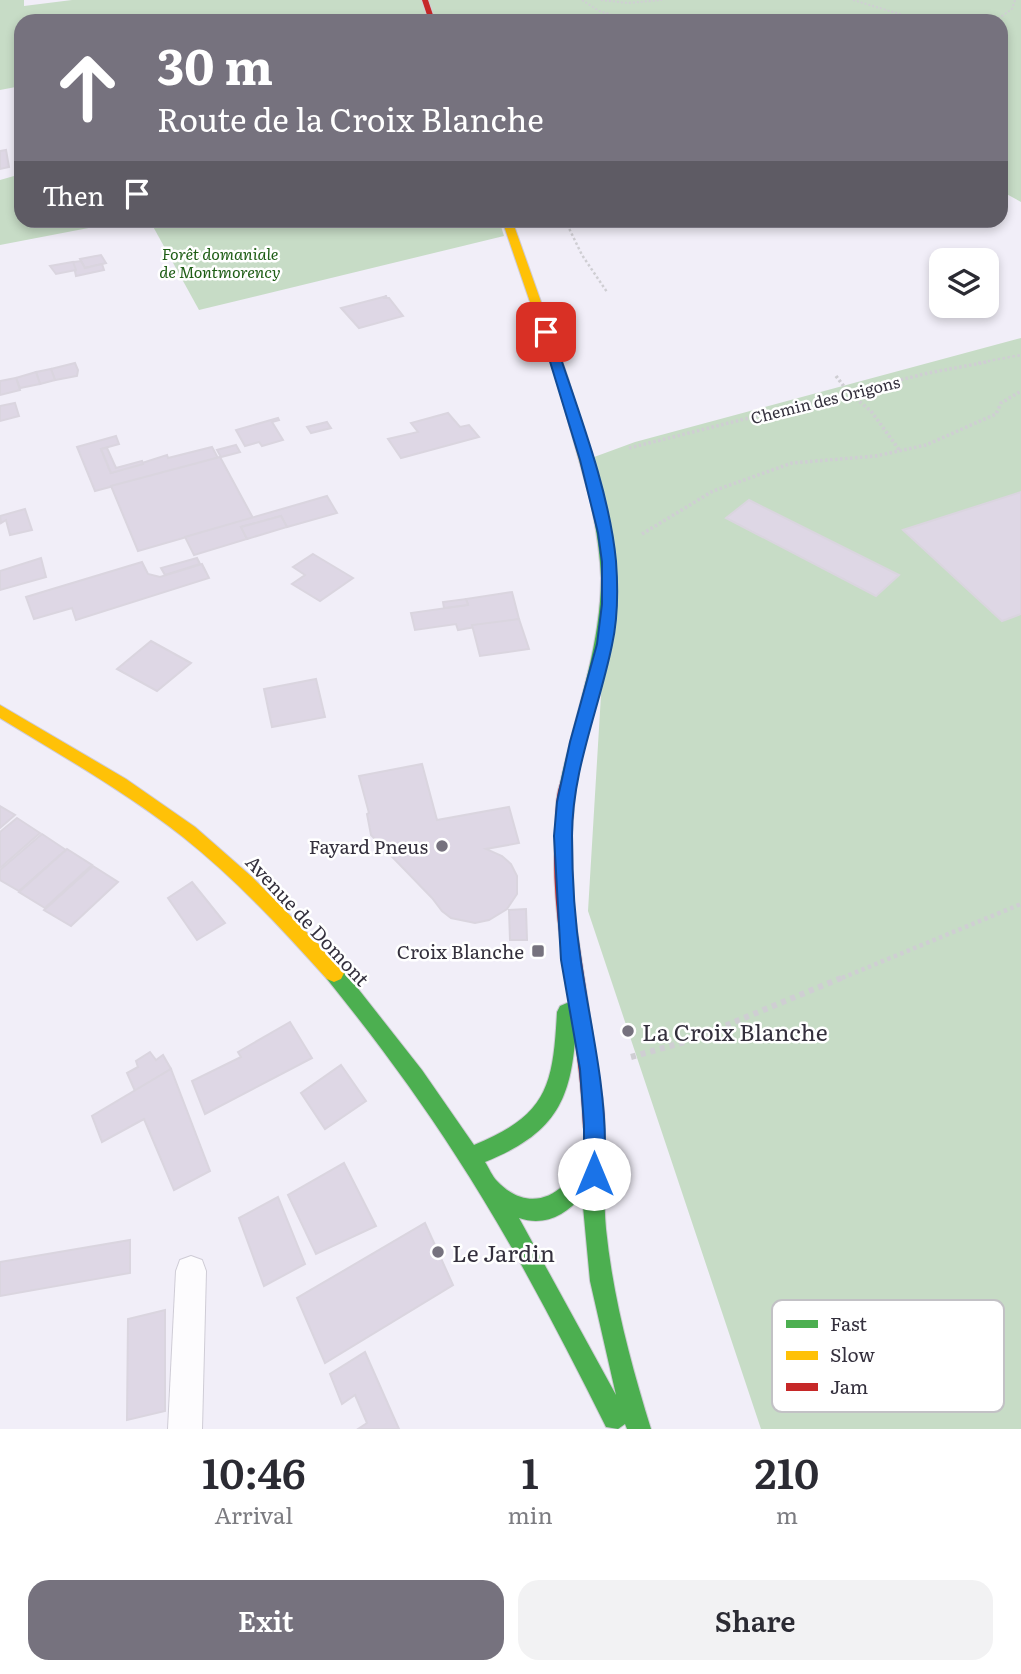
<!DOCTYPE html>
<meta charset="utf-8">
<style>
body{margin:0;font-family:Literata,serif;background:#f2f2f3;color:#2b2b33;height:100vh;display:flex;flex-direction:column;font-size:26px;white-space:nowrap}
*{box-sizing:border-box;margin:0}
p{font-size:23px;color:#7c7c81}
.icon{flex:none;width:38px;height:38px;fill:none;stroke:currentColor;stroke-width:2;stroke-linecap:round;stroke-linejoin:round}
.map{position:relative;height:1429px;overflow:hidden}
.details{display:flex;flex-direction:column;background:#fff;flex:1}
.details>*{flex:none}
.guide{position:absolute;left:14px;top:14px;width:994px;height:214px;border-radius:21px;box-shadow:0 4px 10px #0003;background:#76727e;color:#fff;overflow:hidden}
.tools{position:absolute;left:929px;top:248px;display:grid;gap:14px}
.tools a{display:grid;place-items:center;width:70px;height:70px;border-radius:14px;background:#fff;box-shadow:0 4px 10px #0003;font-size:35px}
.pin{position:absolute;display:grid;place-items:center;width:60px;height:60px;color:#fff;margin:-30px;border-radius:14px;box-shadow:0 4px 10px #0006}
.me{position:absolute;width:77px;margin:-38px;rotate:0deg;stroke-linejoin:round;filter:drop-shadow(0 0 5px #0008)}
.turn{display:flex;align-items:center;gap:24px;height:147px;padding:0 28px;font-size:32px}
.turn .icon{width:91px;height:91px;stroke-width:2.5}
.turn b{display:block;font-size:49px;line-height:60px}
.then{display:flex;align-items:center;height:66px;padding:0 28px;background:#0003;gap:14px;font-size:26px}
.eta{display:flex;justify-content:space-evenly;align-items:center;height:119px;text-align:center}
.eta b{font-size:42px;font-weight:600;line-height:49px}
.cta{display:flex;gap:14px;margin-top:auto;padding:14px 28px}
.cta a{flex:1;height:80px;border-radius:21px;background:#76727e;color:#fff;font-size:28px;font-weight:600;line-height:80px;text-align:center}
.cta a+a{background:#f2f2f3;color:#2b2b33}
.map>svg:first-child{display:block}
.green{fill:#c7dcc6}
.building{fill:#ded7e5;stroke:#dad5df;stroke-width:2}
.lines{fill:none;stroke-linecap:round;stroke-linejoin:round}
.lane-casing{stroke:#cfccd6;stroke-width:2}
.fast-casing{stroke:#cfccd6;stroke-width:2}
.slow-casing{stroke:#cfccd6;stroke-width:2}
.jam-casing{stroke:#cfccd6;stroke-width:2}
.path-far4{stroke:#cfced3;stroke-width:2;stroke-dasharray:2 2;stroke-linecap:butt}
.path-far3{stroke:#cfced3;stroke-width:2.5;stroke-dasharray:2.5 2.5;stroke-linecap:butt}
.path-far2{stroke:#cfced3;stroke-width:3.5;stroke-dasharray:2.5 2.5;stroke-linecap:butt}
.path-far1{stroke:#cfced3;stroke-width:4.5;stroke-dasharray:3.5 3.5;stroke-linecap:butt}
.path{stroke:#cfced3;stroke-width:6;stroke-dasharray:5 5;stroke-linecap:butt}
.lane{fill:#fdfcfe;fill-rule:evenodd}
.fast{fill:#4caf50;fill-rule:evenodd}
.slow{fill:#ffc107;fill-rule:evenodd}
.jam{fill:#c62828;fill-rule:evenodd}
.route{fill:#1a73e8;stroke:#114b97;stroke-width:2}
.poi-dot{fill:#76727e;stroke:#fff;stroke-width:2.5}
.labels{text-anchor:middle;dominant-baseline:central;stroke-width:5;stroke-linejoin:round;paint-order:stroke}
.far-park-label{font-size:16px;font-style:italic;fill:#1e5d15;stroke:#fff}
.far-street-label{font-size:16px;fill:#34303d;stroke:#fff}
.poi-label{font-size:19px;fill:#34303d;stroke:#fff;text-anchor:end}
.street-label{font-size:19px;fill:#34303d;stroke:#fff}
.near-poi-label{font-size:23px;fill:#34303d;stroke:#fff;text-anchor:start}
.key{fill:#fff;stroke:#c2c1c5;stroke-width:2}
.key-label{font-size:19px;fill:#34303d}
</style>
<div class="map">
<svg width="1021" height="1429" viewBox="0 0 1021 1429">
<rect width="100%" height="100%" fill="#f1eef8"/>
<g class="green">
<path d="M0,0H24V6L72,0H1021V202L1001,191V21H21V86L0,90Z"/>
<path d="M21,174V220L125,221L0,245V180Z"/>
<path d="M499,220L504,236L199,310L150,221Z"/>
<path d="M1021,338V1429H761L588,911L609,562L586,460L635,442Z"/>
</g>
<g class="building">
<path d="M6,150L9,167L0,169V151Z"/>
<path d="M101,255L106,263L85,268L80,259Z"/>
<path d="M81,261L85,268L102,264L104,270L76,276L73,262Z"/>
<path d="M73,262L76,270L56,274L50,266Z"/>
<path d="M387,296L383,298H389L403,316L359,328L341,308Z"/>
<path d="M75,363L78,370L77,376L55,380L51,369Z"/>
<path d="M51,369L55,380L40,384L36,372Z"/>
<path d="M36,372L40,384L20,388L16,378Z"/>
<path d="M16,378L20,390L0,395V381Z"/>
<path d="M15,403L19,416L0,421V406Z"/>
<path d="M448,413L460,427L469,425L479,437L401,458L388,439L418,432L411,423Z"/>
<path d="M278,418L279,420L272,422L283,440L262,446L259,442L245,446L236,430Z"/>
<path d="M327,422L331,428L311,433L307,427Z"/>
<path d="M116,436L119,444L101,449L111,473L167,455L168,458L212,447L218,458L95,491L77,447Z"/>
<path d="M236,445L240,452L221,457L217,450Z"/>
<path d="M107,448L116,468L142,461L143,464L111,473L101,449Z"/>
<path d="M220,457L253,518L138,551L111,486Z"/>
<path d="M1021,492V614L1002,621L903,530Z"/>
<path d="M327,496L337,513L287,527L281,516L241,527L247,539L194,555L185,537Z"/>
<path d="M749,500L899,575L876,596L726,518Z"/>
<path d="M25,509L32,530L10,535L6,520L1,523L0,516Z"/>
<path d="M281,516L287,527L247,539L241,527Z"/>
<path d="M313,554L353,578L320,601L292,584L305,575L293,567Z"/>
<path d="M41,558L46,577L0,590V571Z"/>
<path d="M197,558L200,564L165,575L161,568Z"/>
<path d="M142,562L148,574L160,577L202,564L209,578L76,620L72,608L34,619L26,597Z"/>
<path d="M512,592L519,619L458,630L456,624L415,630L411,613L468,605L466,599Z"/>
<path d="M466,599L468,605L444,608L443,602Z"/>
<path d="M519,619L529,649L480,656L472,625Z"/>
<path d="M151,641L191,663L157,691L117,669Z"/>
<path d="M316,679L325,717L272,727L264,689Z"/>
<path d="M422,764L437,820L509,807L519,843L486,849L502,856L511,864L517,876V894L507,909L489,920L475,923L451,918L442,911L432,898L371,835L367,814L369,813L359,776Z"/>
<path d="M0,806L15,815L0,828Z"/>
<path d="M17,818L40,833L0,868V832Z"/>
<path d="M42,834L66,850L19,891L0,880V870Z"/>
<path d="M67,849L92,865L45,908L19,892Z"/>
<path d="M93,866L118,882L71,926L44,910Z"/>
<path d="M192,882L225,923L197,940L168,898Z"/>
<path d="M526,909L527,940H510L509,910Z"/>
<path d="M290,1022L312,1058L205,1114L192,1081L241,1057L238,1052Z"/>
<path d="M150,1052L156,1060L163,1055L171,1069L135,1091L127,1073L138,1067L136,1061Z"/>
<path d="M341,1065L366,1101L325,1129L301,1093Z"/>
<path d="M171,1069L210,1171L174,1190L144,1119L102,1142L92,1116Z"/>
<path d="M344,1163L376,1226L316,1254L288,1195Z"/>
<path d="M278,1197L305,1264L264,1286L239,1218Z"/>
<path d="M425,1223L453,1285L325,1363L297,1298Z"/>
<path d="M130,1240V1273L0,1296V1262Z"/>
<path d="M165,1310V1411L127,1420L128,1319Z"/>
<path d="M365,1352L399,1429H358L367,1423L355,1395L342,1404L330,1374Z"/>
</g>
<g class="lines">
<defs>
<path id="lane" d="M191,1256L202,1260L206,1271L202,1429H168L176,1271L180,1260Z"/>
<g id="fast">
<path d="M598,499L605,503C609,528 614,552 615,578C616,647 590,716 576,784L574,789H562L560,784C574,716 601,648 601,578C600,552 596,528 591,503Z"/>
<path d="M334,964L341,967L422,1070L474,1145C547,1115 553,1087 557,1012L560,1006L567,1003L574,1006L577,1012C573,1093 564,1130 485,1162C489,1168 492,1176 497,1181C531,1217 570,1194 582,1152C586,1141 582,1130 587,1120L594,1117L601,1120L605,1127C605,1161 603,1195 606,1229C613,1298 631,1364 651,1429H627L625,1424L618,1429L606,1427C560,1335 512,1242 456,1156C417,1095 373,1036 327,979L324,973L327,967ZM582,1196L590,1281L616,1395L519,1218C544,1227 566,1215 582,1196Z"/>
</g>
<g id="slow">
<path d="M502,220H512L568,378L605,503L603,506H593L591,503L556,378Z"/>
<path d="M0,705L126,779L195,827L252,877L341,967L344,973L341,979L334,982L327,979C282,929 236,879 183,837C126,792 62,756 0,718Z"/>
</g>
<g id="jam">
<path d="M422,0H428L435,21H429Z"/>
<path d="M568,777L574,779L576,784L572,832L574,909L604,1109L605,1127L601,1134L594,1137L587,1134L583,1127C580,1026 548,929 555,827C556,812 555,793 562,779Z"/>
</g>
</defs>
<use href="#lane" class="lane-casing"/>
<use href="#fast" class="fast-casing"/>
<use href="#slow" class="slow-casing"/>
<use href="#jam" class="jam-casing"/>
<g class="path-far4">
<path d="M582,0L599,11L632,21"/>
<path d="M601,0L628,3L662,0"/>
<path d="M853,0L923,21"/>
<path d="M995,21L1012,9L1015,0"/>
</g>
<g class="path-far3">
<path d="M565,220L582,255L607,292"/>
<path d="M978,363L1021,355"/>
</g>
<g class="path-far2">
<path d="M836,376L849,393L871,411L900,451"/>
<path d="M629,448L928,373L987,362"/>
<path d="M642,534L713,491L792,463L876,456L926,445L996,414L1001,403L1021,391"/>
</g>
<path class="path-far1" d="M842,978L1021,904"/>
<path class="path" d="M631,1057L688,1041L846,976"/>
<use href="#lane" class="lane"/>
<use href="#fast" class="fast"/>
<use href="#slow" class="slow"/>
<use href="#jam" class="jam"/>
</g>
<path class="route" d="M542,330L552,332C575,403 609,487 616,561C618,588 618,618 612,645C599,709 572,770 572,836C572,875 575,923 581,962C590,1024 605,1083 605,1145C605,1158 607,1170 602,1182L594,1185L587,1182L584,1174V1125L580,1069L561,960L554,836L557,802L570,742L597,644L602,604V562L598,533L580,460L541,332Z"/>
<g class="poi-dot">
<circle cx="442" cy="846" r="7"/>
<rect x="531" y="944" width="14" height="14" rx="3.5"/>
<circle cx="628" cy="1031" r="7"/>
<circle cx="438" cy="1252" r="7"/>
</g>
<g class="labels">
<g class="far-park-label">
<text x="220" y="253">Forêt domaniale<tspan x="220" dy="18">de Montmorency</tspan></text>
</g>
<g class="far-street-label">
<text transform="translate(825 399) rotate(-14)">Chemin des Origons</text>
</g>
<g class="poi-label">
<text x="428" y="846">Fayard Pneus</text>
<text x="524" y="951">Croix Blanche</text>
</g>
<g class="street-label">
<text transform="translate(308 920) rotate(47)">Avenue de Domont</text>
</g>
<g class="near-poi-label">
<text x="642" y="1031">La Croix Blanche</text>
<text x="452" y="1252">Le Jardin</text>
</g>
</g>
<rect x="772" y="1300" width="232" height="112" rx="10" class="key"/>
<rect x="786" y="1320" width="32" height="8" fill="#4caf50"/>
<rect x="786" y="1351" width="32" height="9" fill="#ffc107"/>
<rect x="786" y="1383" width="32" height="8" fill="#c62828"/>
<g class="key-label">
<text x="830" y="1331">Fast</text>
<text x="830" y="1362">Slow</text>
<text x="830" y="1394">Jam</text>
</g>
</svg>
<div class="tools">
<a><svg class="icon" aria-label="layers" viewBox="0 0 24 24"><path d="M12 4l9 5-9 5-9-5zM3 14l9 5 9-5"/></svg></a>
</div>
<div class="pin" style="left:546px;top:332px;background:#d93025"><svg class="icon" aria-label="arrive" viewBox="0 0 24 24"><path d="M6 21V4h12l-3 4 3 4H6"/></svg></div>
<svg class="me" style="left:594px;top:1174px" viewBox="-20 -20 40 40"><circle r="19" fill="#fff"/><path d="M0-13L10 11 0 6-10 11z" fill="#1a73e8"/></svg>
<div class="guide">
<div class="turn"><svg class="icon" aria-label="ahead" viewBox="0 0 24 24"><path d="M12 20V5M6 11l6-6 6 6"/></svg><div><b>30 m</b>Route de la Croix Blanche</div></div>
<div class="then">Then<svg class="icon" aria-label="arrive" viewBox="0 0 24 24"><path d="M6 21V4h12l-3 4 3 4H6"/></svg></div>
</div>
</div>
<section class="details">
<div class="eta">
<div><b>10:46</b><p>Arrival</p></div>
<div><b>1</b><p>min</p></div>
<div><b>210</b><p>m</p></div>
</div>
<div class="cta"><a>Exit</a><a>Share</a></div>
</section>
